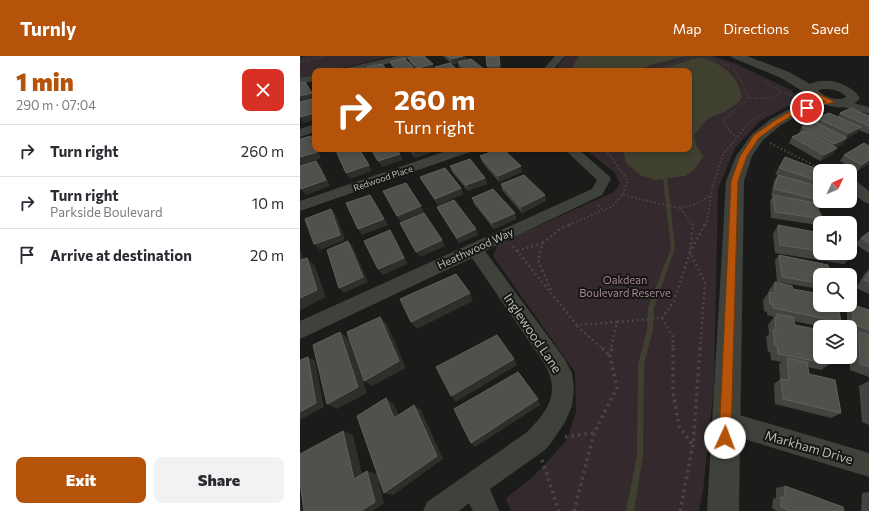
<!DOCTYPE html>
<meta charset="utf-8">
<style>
body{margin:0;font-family:Commissioner,sans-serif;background:#f2f2f3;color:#2b2b33;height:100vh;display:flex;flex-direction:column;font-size:15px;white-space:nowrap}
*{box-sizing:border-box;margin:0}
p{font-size:13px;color:#7c7c81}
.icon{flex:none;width:22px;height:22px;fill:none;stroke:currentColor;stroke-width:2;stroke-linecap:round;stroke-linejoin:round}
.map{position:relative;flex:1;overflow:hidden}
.sheet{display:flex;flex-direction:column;background:#fff;width:300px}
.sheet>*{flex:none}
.top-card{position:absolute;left:12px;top:12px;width:380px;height:84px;border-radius:8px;box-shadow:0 2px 6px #0003;background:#b45309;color:#fff;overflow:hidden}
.needle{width:26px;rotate:46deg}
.tools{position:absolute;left:513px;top:108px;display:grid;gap:8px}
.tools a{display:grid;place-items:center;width:44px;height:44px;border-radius:8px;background:#fff;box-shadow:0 2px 6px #0003;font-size:20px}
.pin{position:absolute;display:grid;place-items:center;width:34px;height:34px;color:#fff;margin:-17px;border:2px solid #fff;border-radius:50%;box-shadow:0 1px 4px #0007}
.me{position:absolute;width:44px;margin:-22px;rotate:2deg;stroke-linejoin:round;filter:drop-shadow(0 0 3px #0008)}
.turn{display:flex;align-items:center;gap:14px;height:84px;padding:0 16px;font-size:18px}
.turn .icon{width:52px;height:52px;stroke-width:2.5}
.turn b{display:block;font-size:28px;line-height:34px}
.round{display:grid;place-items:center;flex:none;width:42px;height:42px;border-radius:8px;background:#f2f2f3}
.headline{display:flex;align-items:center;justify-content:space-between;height:68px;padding:0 16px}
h1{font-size:24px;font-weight:800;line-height:30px;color:#b45309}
.cta{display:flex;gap:8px;margin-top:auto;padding:8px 16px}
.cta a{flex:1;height:46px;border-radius:8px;background:#b45309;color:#fff;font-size:16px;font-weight:800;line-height:46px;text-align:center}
.cta a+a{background:#f2f2f3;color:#2b2b33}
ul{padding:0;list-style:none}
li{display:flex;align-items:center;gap:12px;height:52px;padding:0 16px;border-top:1px solid #e1e1e2}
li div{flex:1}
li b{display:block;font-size:15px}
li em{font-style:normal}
header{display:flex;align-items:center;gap:24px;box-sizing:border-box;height:56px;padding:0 20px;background:#b45309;color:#fff}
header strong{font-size:19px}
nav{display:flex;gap:22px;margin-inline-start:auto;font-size:14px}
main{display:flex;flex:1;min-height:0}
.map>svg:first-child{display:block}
.green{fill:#342a2d}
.water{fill:#404030}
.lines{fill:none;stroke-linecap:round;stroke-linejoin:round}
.stream{fill:#404030;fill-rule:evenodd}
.path-far3{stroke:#464841;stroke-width:1.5;stroke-dasharray:1 2;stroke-linecap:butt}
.path-far2{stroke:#464841;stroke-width:2;stroke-dasharray:1.5 2.5;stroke-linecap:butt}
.path-far1{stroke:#464841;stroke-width:2.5;stroke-dasharray:2 3;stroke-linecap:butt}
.path{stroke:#464841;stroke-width:3.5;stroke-dasharray:2.5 4;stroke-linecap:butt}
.minor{fill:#3f413b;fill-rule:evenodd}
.tertiary{fill:#3f413b;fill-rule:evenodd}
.wall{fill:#42443f}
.shaded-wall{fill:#2d2f2b}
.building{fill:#4f514b;stroke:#5f615a}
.route{fill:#b45309;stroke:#753606}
.labels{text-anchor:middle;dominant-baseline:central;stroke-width:4;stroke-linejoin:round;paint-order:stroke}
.far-street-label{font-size:9px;fill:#b8bbad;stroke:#161715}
.street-label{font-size:11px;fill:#b8bbad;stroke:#161715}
.park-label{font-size:11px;fill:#a68592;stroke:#161715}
.near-street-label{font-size:13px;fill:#b8bbad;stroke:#161715}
</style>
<header>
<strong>Turnly</strong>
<nav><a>Map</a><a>Directions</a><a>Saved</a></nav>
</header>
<main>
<section class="sheet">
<div class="headline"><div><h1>1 min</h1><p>290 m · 07:04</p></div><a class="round" style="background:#d93025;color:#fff"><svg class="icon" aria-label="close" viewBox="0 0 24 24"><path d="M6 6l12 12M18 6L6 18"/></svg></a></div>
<ul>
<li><svg class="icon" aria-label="right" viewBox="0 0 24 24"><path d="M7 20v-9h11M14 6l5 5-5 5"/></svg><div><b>Turn right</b></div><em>260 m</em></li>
<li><svg class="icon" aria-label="right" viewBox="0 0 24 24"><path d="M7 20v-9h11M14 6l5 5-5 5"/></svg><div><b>Turn right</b><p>Parkside Boulevard</p></div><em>10 m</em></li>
<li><svg class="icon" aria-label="arrive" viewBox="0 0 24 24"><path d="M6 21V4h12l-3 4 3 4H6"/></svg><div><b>Arrive at destination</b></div><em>20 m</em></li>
</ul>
<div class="cta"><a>Exit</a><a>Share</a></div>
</section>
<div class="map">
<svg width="569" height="455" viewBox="0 0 569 455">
<rect width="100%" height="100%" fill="#1b1c1a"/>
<g class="green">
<path d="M8,0H93L30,15H15V19L0,22V2Z"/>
<path d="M266,0H413L436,8L491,34L499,44L460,65L435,92L418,133L414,329L403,435L399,455H211L206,442L233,421L267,384L276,355L275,316L193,200L198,188L314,136L320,127L314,116L285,93H389V15H254Z"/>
</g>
<g class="water">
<path d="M279,0H386L351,9L337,15H272L273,10Z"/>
<path d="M399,1C420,6 439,19 442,42L435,49L424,56L407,63L394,79L396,89L403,101L395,113L385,120L355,124L340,119L326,107L323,94L326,93H389V15H355Z"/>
</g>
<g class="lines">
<path class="stream" d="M364,121H366L367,122L375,192L354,252L353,274L344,308L343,400L334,455H326L337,400L338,308L347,274L348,252L371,192L363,122Z"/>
<g class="path-far3">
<path d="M403,0L430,11"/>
<path d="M0,2L8,0"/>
<path d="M0,6L25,0"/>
<path d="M19,14L34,11"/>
<path d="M350,15L395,0"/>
<path d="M464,25L480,35L492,39"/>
<path d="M448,42H469L480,38V35"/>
<path d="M429,74L423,65L448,42L445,32L433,12"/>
<path d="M443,74L447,69L467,55"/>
</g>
<g class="path-far2">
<path d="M428,73L436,81"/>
<path d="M470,87L525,115"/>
<path d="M300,93L309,98L328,125L322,139L380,152L393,149L411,139"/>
<path d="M309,98L319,93"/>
<path d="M298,149L304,155"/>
<path d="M380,152L393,169"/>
<path d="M269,169L313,150L322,139"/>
<path d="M405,169L407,165L412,132L423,99L444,73"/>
</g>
<g class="path-far1">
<path d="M213,190L277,269L317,266L311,293"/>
<path d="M217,195L243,187"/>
<path d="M251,234L238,204L243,187L260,173L272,168"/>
<path d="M362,262L373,281V293"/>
<path d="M362,262L374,245L390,196L393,168"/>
<path d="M317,266L362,262"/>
<path d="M277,270L303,293"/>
<path d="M400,293L405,227L390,196L405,168"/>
</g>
<g class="path">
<path d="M302,292L310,300"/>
<path d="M373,292V336L379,370L392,388"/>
<path d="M265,381L294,377"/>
<path d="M242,404L259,455"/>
<path d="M274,455L294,377L317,332L310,300L312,292"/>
<path d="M380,455L393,389L400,292"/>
</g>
<g class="minor">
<path d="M97,0H114L112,2L57,15H40L42,13Z"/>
<path d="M255,0H265L252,15H242Z"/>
<path d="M15,19V25L0,28V22Z"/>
<path d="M541,44L569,51V58L537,49L535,47L537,45Z"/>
<path d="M15,68V76L0,81V73Z"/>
<path d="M152,93H171L170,96L0,155V145Z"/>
<path d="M264,93H278L309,120L311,123L302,139L185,195L264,302L272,317L274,333L272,350L265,366L251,387L245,394L190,433L199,455H173L169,447L159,455H123L127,446L227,376C249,354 261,336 244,307L172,202L0,283V265L292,133L297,124Z"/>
<path d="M550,124L556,125L569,135V148L564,146L550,135Z"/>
<path d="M426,355L569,397V421L418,375L414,367L418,359Z"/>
</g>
<path class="tertiary" d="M431,0H447L489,16L510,28C526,20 551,27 560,42C550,57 528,51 515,44L501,58L481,69L463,84L452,100L444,125L439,455H407L426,125L436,100L452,78L471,63L491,52L507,38L481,22L433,2ZM521,33C530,33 540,33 546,41C537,46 526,41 518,35Z"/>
</g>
<g class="wall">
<path d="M143,0H165L166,4L184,13L185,15H163L159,12L158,7L152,8Z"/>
<path d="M199,0L201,15H188L187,10Z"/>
<path d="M108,2L135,13L128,15H118L110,7Z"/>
<path d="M90,6L113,11L114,15H96L92,11Z"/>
<path d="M540,57L569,60V77L568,78L559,74L557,77L546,82L543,88L535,91L533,98L520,105L489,87L492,81L500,78L499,77L502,71L515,66L517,62L538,61Z"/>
<path d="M109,93H130L131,96L115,102Z"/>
<path d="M544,99L569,108L557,115L540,105Z"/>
<path d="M180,100L222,116L199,126L182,106Z"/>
<path d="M485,101L518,125L515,129L520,131V145H526V146L522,152L516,150L523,163L518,169L471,162L470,145L473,140L471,139L474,125L478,119L481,120L475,118Z"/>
<path d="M150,110L185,122L187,128L168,135L152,116Z"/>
<path d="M120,121L161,132L163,138L138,149L123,127Z"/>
<path d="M201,128L245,139L246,145L222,157L202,134Z"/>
<path d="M172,142L215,157L216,163L194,173L174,148Z"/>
<path d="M137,151L178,179L159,187L140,157Z"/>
<path d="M478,169L520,177V197H550L552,200L544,208L475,197L473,178Z"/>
<path d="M569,176V197L555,188L561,182Z"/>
<path d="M479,199L520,219V233L477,226L475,204Z"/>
<path d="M569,213V238L556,232L565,217Z"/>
<path d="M475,226L493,233L541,266L535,271H522L494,265L495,269L530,308L521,314L508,311L509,318L541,357L531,362L475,348L474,328L480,323L479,308L482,306L471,304L470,296H468L466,281L469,278L468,269L474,261L467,259V256L464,255L463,244L469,236V234Z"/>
<path d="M553,249L569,254V321L550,314V282L558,277L550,274V271H547V254Z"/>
<path d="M569,325V369L562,366L559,330Z"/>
<path d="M485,430L544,455H477L472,452L473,443L476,442V432Z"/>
<path d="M569,436V455H561L562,437Z"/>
</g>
<g class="shaded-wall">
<path d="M163,0H165L166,5L152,8L151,3Z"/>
<path d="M133,8L135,13L128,15H119L118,12Z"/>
<path d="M113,11L114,15H99Z"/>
<path d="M184,13L185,15H176Z"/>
<path d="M5,26L15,43L0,47V40Z"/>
<path d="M15,57V64L4,67L0,61Z"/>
<path d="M561,71L557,77L546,82L543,88L531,94L534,88L545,82L549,77Z"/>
<path d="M11,80L15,87V91Z"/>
<path d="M537,92L533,98L520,105L524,99Z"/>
<path d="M16,93H18L21,102L1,109L0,108V101Z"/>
<path d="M33,93H51L36,98Z"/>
<path d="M122,93H130L131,96L115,102L113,96Z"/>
<path d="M100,98L103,104L82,111L78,105Z"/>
<path d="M569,104V108L557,115L562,109Z"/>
<path d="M16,105L21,111L30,130L6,139L1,133Z"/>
<path d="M69,109L72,115L50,123L46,117Z"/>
<path d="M221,110L222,116L199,126L198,120Z"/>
<path d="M185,122L187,128L168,135L166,129Z"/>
<path d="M161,132L163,138L138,149L135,143Z"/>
<path d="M70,139L88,169L62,179L58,173Z"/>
<path d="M245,139L246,145L222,157L221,151Z"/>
<path d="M121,150L124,156L100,166L97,160Z"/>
<path d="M31,153L36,159L45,184L20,194L14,188Z"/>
<path d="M215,157L216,163L194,173L192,167Z"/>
<path d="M176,173L178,179L159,187L157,182Z"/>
<path d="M90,174L94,180L108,208L83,219L78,213Z"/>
<path d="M142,184L145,190L120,201L116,196Z"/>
<path d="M48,185L53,191L68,226L44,237L39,232Z"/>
<path d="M0,192L3,203L0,204Z"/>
<path d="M7,202L15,210L26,241L0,254V242Z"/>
<path d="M170,237L173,245L117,273L111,266Z"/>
<path d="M80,261L87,268L106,312L72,330L64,325Z"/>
<path d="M40,276L49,283L67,337L37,353L27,348Z"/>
<path d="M8,301L15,305L24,351L0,364V356Z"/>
<path d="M214,303L217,309L156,346L151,340Z"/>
<path d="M86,342L94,348L102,367L94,362Z"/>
<path d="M238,343L240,349L175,391L171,387Z"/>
<path d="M114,349L121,354L143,403L93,439L84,437Z"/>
<path d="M43,375L53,379L64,426L54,423Z"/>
<path d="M67,415L77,418L84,447L73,455H61Z"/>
<path d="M0,443L2,455H0Z"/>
</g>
<g class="building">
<path d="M115,0H124L133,8L118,12L108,2Z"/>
<path d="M147,0H163L151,3Z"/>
<path d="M186,0H199L200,9L187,10Z"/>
<path d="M104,2L113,11L99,15L90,6Z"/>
<path d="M171,3L184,13L176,15H168L158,6Z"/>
<path d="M150,7L159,15H140L135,11Z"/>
<path d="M82,8L88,15H70L67,11Z"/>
<path d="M64,12L67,15H49Z"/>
<path d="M125,13L127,15H119Z"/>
<path d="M5,26L12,37L0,40V27Z"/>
<path d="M13,43L15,47V57L0,61V46Z"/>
<path d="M551,52L569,60V70L540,57Z"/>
<path d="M529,57L561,71L549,77L517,62Z"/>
<path d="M515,66L547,82L534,88L502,71Z"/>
<path d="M505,75L537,92L524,99L492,81Z"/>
<path d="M11,80L15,91V93H16L17,96L0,101V83Z"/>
<path d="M564,87L569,90V104L562,109L544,99Z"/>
<path d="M49,93H59L69,109L46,117L37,97Z"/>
<path d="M71,93H96L100,98L78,105Z"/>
<path d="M110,93H122L113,96Z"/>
<path d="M200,93H203L221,110L198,120L180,100Z"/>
<path d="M485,101L520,114L518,125L479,112Z"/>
<path d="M170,103L185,122L166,129L150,110Z"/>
<path d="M16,105L26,124L1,133L0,130V110Z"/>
<path d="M145,112L161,132L135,143L120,121Z"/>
<path d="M224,119L245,139L221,151L201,128Z"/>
<path d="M478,119L520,131V144L474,133Z"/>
<path d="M106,127L121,150L97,160L83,135Z"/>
<path d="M193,133L215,157L192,167L172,142Z"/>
<path d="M70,139L84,163L58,173L46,147Z"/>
<path d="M473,139L515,147L523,163L475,156Z"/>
<path d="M154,144L176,173L157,182L137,151Z"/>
<path d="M31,153L40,179L14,188L5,163Z"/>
<path d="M124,157L142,184L116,196L100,167Z"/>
<path d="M478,169L520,177V195L480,189Z"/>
<path d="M90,174L104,202L78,213L64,185Z"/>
<path d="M569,176V187L561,182Z"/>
<path d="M48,185L63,221L39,232L27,194Z"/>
<path d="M550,195L552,200L533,197H550Z"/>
<path d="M479,199L528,209L532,219H520V227L482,221Z"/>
<path d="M7,202L17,234L0,242V204Z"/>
<path d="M569,216V226L564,224Z"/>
<path d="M156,218L170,237L111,266L100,243Z"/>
<path d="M475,226L492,230L493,233L520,238V249H538L541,266L473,252V248H470L469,236L475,237Z"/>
<path d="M553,249L569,254V274L553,268Z"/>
<path d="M477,258L493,261L495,269L520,274V301H529L530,308L478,298L477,290L475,289L473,274H476L475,261L478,262Z"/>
<path d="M80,261L99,305L64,325L47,276Z"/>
<path d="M40,276L58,331L27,348L13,289Z"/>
<path d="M559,276L569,279V311L560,308Z"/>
<path d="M197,279L214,303L151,340L136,311Z"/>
<path d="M8,301L16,347L0,356V304Z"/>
<path d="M487,302L507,306L509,318L535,324L541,357L483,343L481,323L489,324Z"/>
<path d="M218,316L238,343L171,387L154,353Z"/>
<path d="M86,342L94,362L114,349L137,400L84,437L57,360Z"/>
<path d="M43,375L54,423L67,415L75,446L61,455H4L0,427V398Z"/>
<path d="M485,430L543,451L544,455H487V453L481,451V441L485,442Z"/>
</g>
<path class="route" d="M512,37H516L535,46L505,53V51L526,46L514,41L498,56L478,68L459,82L447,100L438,125L431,382L429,386L425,388L421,386L419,382L431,125L440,100L454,79L474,65L494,53Z"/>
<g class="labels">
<g class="far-street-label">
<text transform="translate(83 122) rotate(-19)">Redwood Place</text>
</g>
<g class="street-label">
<text transform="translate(175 192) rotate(-25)">Heathwood Way</text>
</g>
<g class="park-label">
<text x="325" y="223">Oakdean<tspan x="325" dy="13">Boulevard Reserve</tspan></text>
</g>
<g class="near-street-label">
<text transform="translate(233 277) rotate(56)">Inglewood Lane</text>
<text transform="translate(509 391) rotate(16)">Markham Drive</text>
</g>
</g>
</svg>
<div class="tools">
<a><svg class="needle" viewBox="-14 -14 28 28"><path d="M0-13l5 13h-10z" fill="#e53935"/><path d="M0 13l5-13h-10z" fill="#7c7c81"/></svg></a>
<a><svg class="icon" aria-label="sound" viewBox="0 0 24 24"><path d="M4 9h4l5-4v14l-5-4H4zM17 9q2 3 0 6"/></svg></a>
<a><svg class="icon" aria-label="search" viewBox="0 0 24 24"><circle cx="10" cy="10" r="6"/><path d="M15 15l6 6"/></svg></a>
<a><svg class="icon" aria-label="layers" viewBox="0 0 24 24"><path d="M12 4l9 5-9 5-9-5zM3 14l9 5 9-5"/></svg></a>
</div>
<div class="pin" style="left:507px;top:52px;background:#d93025"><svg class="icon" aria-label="arrive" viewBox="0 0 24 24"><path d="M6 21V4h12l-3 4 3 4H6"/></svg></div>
<svg class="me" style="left:425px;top:382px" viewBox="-20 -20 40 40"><circle r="19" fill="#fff"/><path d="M0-13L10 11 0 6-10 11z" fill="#b45309"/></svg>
<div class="top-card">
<div class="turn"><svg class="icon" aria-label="right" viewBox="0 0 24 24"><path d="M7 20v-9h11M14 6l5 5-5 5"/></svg><div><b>260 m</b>Turn right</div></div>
</div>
</div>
</main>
